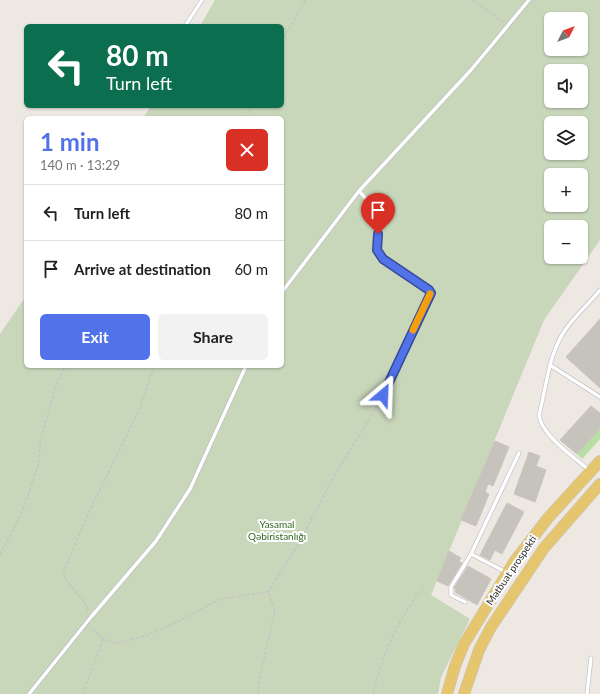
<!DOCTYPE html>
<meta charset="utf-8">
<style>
body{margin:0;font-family:Lato,sans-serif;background:#f2f2f2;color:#222;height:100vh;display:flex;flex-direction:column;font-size:15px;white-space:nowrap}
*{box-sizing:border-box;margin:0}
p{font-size:13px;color:#767676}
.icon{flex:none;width:22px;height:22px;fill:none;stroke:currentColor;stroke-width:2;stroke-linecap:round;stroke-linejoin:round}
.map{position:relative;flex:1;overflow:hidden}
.side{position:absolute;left:24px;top:116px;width:260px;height:252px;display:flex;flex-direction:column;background:#fff;border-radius:6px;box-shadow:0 1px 3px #0004}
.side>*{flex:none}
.banner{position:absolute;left:24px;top:24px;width:260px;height:84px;border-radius:6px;box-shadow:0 1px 3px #0004;background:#0b6e4f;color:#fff;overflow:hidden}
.needle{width:26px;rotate:48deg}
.buttons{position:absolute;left:544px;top:12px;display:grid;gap:8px}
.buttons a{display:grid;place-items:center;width:44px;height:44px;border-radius:6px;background:#fff;box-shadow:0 1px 3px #0004;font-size:20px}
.pin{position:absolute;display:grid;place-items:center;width:34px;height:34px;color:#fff;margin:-41px -17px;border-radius:50% 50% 50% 0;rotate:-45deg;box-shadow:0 0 4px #0007}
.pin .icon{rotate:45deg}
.me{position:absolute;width:44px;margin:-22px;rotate:26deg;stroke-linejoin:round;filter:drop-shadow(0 0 3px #0008)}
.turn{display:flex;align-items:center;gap:14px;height:84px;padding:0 16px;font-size:18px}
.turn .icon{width:52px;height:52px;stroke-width:2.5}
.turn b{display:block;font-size:28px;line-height:34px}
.round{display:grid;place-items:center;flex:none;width:42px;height:42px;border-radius:6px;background:#f2f2f2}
.summary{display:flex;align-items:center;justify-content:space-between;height:68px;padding:0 16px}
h1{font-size:24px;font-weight:700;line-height:30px;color:#5272ea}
.primary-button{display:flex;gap:8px;margin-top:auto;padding:8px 16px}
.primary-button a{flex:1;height:46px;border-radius:6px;background:#5272ea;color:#fff;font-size:16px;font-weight:700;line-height:46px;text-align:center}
.primary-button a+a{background:#f2f2f2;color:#222}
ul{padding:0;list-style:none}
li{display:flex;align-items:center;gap:12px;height:56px;padding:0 16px;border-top:1px solid #e0e0e0}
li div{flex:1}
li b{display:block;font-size:15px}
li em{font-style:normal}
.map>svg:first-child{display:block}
.green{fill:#b9dea4}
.cemetery{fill:#c8d6ba;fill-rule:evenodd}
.building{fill:#c6c3bd;stroke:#c9c4bb}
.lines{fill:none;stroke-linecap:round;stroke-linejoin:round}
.service-casing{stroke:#b2b4bc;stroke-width:4.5}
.primary-casing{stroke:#c4c4c4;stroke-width:12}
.path{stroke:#c4c4c4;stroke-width:1.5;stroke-dasharray:3 2;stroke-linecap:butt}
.service{stroke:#fff;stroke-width:3.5}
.primary{stroke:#e5c66f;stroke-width:11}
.route-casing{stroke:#354a98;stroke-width:10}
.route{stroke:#5272ea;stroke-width:7}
.slow{stroke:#f59e0b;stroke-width:7}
.labels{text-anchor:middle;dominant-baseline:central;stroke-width:4;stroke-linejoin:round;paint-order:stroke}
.park-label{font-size:10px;fill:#326622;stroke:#fff}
.street-label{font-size:10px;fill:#2e2e2e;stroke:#fff}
</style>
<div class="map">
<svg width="600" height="694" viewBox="0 0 600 694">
<rect width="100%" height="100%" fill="#ede8e2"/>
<path class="green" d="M600,428V439L582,459L577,454Z"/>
<path class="cemetery" d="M215,0H600V240L544,320L431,595L470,619L441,677L438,694H0V334L26,296V366H282V118H143L151,106H282V26H200ZM551,19H581V49H551ZM551,71H581V101H551ZM551,123H581V153H551ZM551,175H581V205H551ZM551,227H581V257H551Z"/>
<g class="building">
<path d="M600,319V388L566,357Z"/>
<path d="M591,406L600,413V428L577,454L560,440Z"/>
<path d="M495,441L509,447L493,486L488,484L485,492L489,494L476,526L461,520Z"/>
<path d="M529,452L540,456L536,466L546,470L535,502L514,494Z"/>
<path d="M507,503L524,512L502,554L495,550L490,560L480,555Z"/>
<path d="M449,551L461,558L459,561L462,563L448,586L437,581Z"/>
<path d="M468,566L491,579L477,605L455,592L456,589L454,588Z"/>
</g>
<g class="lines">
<defs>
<g id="service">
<path d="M185,26L202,0"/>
<path d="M359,191L378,212C381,225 374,238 377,250C382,269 419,278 430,292L383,395"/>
<path d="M282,292L359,191L471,70L529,0"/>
<path d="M550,365L600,397"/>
<path d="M590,471C575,458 541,435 539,415C546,389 548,359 562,335C571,319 588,305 600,290"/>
<path d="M471,554L506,572"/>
<path d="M465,602L451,595V587L471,554L519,453"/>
<path d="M29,694L91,617L156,541L190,489L246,366"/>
<path d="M587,694L591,658"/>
</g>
<g id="primary">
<path d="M447,694L455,666L464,644L514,562L548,518L600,461"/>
<path d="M464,694L479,650L491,627L544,548L600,484"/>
</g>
</defs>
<use href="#service" class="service-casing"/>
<use href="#primary" class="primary-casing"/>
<g class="path">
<path d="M473,0L504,22"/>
<path d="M282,42L305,0"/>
<path d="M246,118L251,106"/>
<path d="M0,554L21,515L38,466L41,438L56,386L65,366"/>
<path d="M88,610C83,595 68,588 63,573L87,516L140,408L154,366"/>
<path d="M103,639L116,644L144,636L177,622L220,599L268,592L299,543L333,478L380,401"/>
<path d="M83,694L103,639L90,627"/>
<path d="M258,694L260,676L275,611L268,592"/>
<path d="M373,694C383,653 398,619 424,586"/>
</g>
<use href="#service" class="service"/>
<use href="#primary" class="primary"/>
</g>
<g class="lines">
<defs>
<path id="route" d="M378,234L377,250L383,259L429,290L431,293L383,395"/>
</defs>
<use href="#route" class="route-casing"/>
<use href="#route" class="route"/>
<path class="slow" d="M413,330L430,294"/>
</g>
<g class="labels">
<g class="park-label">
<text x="277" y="524">Yasamal<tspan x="277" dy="12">Qəbiristanlığı</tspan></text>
</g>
<g class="street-label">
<text transform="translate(511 570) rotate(-56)">Mətbuat prospekti</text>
</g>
</g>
</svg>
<div class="buttons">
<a><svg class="needle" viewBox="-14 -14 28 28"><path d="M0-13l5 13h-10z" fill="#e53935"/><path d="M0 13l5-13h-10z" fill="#767676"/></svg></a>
<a><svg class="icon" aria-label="sound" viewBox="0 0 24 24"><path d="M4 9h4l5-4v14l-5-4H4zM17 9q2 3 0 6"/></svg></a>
<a><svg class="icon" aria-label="layers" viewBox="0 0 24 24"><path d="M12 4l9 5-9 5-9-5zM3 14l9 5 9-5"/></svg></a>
<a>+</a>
<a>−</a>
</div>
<div class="pin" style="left:378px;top:234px;background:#d93025"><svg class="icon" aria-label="arrive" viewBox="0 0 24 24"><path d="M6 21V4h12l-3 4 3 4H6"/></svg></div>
<svg class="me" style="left:383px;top:395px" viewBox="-20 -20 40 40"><path d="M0-17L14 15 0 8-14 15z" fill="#5272ea" stroke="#fff" stroke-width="4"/></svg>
<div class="banner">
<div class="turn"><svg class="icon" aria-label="left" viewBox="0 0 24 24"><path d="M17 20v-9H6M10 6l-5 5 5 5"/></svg><div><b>80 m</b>Turn left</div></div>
</div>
<section class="side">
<div class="summary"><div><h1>1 min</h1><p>140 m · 13:29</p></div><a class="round" style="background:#d93025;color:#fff"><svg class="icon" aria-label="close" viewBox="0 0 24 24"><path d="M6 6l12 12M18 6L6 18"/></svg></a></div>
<ul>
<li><svg class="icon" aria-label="left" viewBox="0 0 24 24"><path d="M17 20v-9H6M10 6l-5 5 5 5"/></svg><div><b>Turn left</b></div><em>80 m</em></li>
<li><svg class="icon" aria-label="arrive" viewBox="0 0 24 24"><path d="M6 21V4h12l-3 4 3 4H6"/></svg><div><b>Arrive at destination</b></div><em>60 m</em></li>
</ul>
<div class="primary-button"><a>Exit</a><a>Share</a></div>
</section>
</div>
